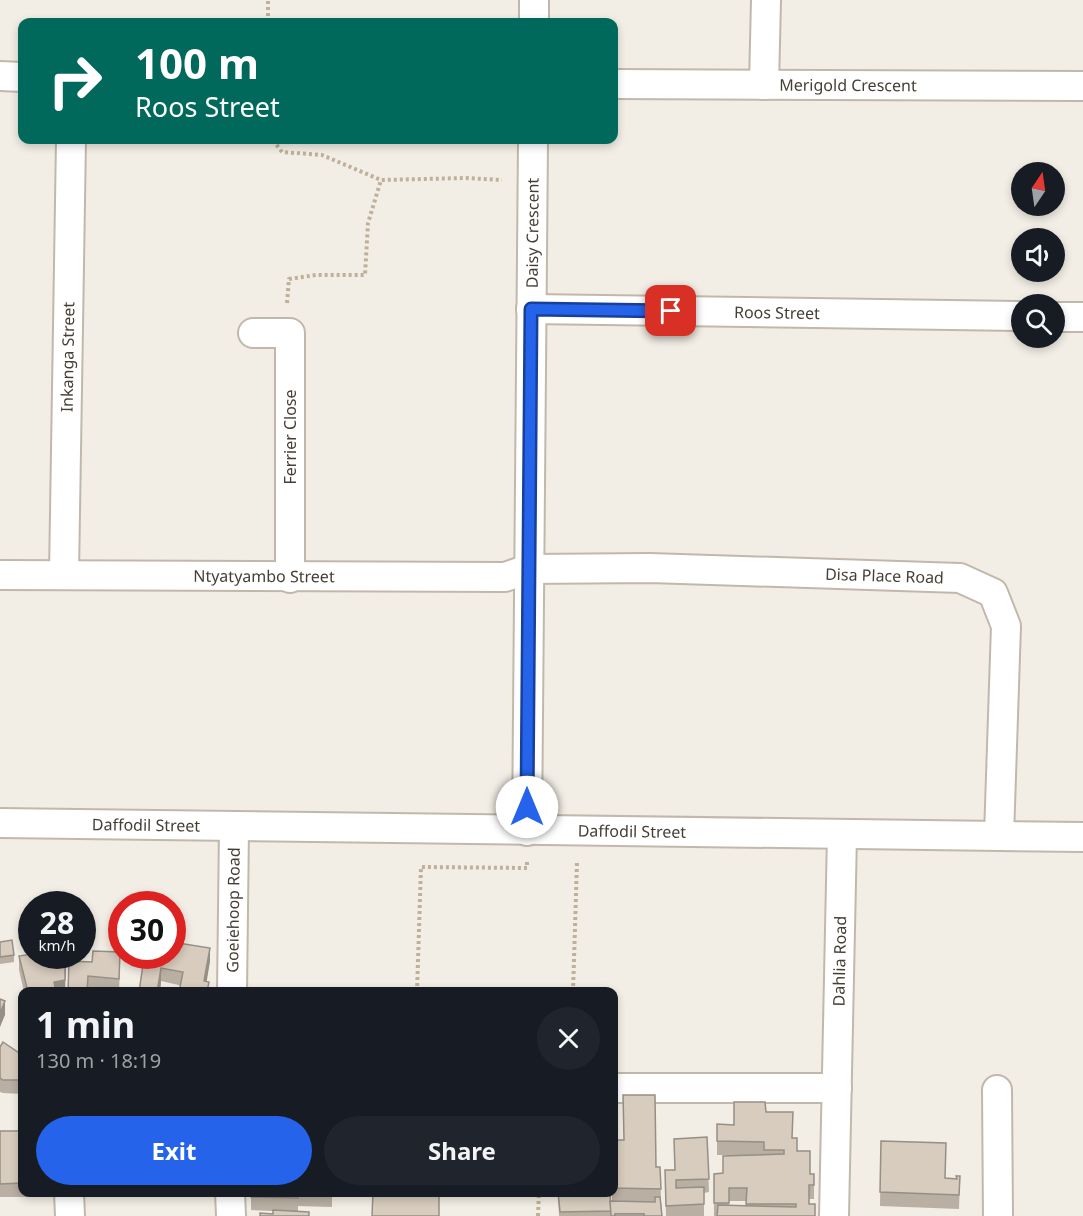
<!DOCTYPE html>
<meta charset="utf-8">
<style>
body{margin:0;font-family:"Noto Sans",sans-serif;background:#20242c;color:#f1f3f6;height:100vh;display:flex;flex-direction:column;font-size:22px;white-space:nowrap}
*{box-sizing:border-box;margin:0}
p{font-size:20px;color:#9ea1a6}
.icon{flex:none;width:33px;height:33px;fill:none;stroke:currentColor;stroke-width:2;stroke-linecap:round;stroke-linejoin:round}
.map{position:relative;flex:1;overflow:hidden}
.details{position:absolute;left:18px;top:987px;width:600px;height:210px;display:flex;flex-direction:column;background:#171b24;border-radius:12px;box-shadow:0 3px 9px #0003}
.details>*{flex:none}
.banner{position:absolute;left:18px;top:18px;width:600px;height:126px;border-radius:12px;box-shadow:0 3px 9px #0003;background:#00695c;color:#fff;overflow:hidden}
.needle{width:39px;rotate:13deg}
.controls{position:absolute;left:1011px;top:162px;display:grid;gap:12px}
.controls a{display:grid;place-items:center;width:54px;height:54px;border-radius:50%;background:#171b24;box-shadow:0 3px 9px #0003;font-size:30px}
.speed{position:absolute;left:18px;top:891px;display:flex;gap:12px;font-size:30px;font-weight:700;text-align:center}
.speed>*{display:grid;place-content:center;width:78px;height:78px;border-radius:50%;background:#171b24;box-shadow:0 3px 9px #0003;line-height:1}
.speed small{font-size:15px;font-weight:400}
.speed .limit{border:9px solid #d22;background:#fff;color:#111}
.pin{position:absolute;display:grid;place-items:center;width:51px;height:51px;color:#fff;margin:-26px;border-radius:12px;box-shadow:0 3px 9px #0006}
.me{position:absolute;width:66px;margin:-33px;rotate:0deg;stroke-linejoin:round;filter:drop-shadow(0 0 4px #0008)}
.turn{display:flex;align-items:center;gap:21px;height:126px;padding:0 18px;font-size:27px}
.turn .icon{width:78px;height:78px;stroke-width:2.5}
.turn b{display:block;font-size:42px;line-height:51px}
.round{display:grid;place-items:center;flex:none;width:63px;height:63px;border-radius:32px;background:#20242c}
.headline{display:flex;align-items:center;justify-content:space-between;height:102px;padding:0 18px}
h1{font-size:36px;font-weight:700;line-height:45px}
.action{display:flex;gap:12px;margin-top:auto;padding:12px 18px}
.action a{flex:1;height:69px;border-radius:36px;background:#2563eb;color:#fff;font-size:24px;font-weight:700;line-height:69px;text-align:center}
.action a+a{background:#20242c;color:#f1f3f6}
.map>svg:first-child{display:block}
.lines{fill:none;stroke-linecap:round;stroke-linejoin:round}
.minor-casing{stroke:#c1b8ab;stroke-width:32}
.path{stroke:#bfb099;stroke-width:4;stroke-dasharray:3 3;stroke-linecap:butt}
.minor{stroke:#fff;stroke-width:28}
.wall{fill:#b9afa3;fill-rule:evenodd}
.shaded-wall{fill:#968f85}
.building{fill:#d7ccbe;stroke:#968f85;stroke-width:1.5}
.route-casing{stroke:#184099;stroke-width:15}
.route{stroke:#2563eb;stroke-width:10}
.labels{text-anchor:middle;dominant-baseline:central;stroke-width:5;stroke-linejoin:round;paint-order:stroke}
.street-label{font-size:16px;fill:#453e35;stroke:#fff}
</style>
<div class="map">
<svg width="1083" height="1216" viewBox="0 0 1083 1216">
<rect width="100%" height="100%" fill="#f2eee5"/>
<g class="lines">
<defs>
<g id="minor">
<path d="M534,22V0"/>
<path d="M0,76L22,77"/>
<path id="s1" d="M614,84L1083,86"/>
<path d="M764,85L766,0"/>
<path id="s2" d="M531,309L1022,316"/>
<path d="M1054,317H1083"/>
<path d="M253,333H290V578"/>
<path id="s3" d="M0,575L505,577L528,569L650,568L960,578L993,593L1006,626L999,836"/>
<path id="s4" d="M64,575L71,140"/>
<path id="s5" d="M0,823L1083,837"/>
<path id="s6" d="M527,831L533,140"/>
<path id="s7" d="M232,992L234,827"/>
<path d="M614,1088H837"/>
<path d="M997,1090L998,1216"/>
<path d="M69,1192L70,1216"/>
<path d="M230,1192L231,1216"/>
<path id="s8" d="M834,1216L842,834"/>
</g>
</defs>
<use href="#minor" class="minor-casing"/>
<g class="path">
<path d="M268,22V0"/>
<path d="M273,140L282,152L322,155L381,180L466,178L502,180"/>
<path d="M287,303L289,279L316,275H365L368,223L381,180"/>
<path d="M417,992L421,867L527,868V862"/>
<path d="M573,992L577,862"/>
<path d="M538,1216L539,1192"/>
</g>
<use href="#minor" class="minor"/>
</g>
<g class="wall">
<path d="M0,942L14,955V962L0,964Z"/>
<path d="M19,956H66L65,992H24L19,970Z"/>
<path d="M69,961L120,965L119,992L88,990V992H68Z"/>
<path d="M160,961H210L206,981L209,992L161,981L160,992H139Z"/>
<path d="M0,1047L22,1055V1094L3,1093L0,1092Z"/>
<path d="M766,1112L792,1138L797,1151L810,1174H814V1199H809V1204L815,1216H714V1174L723,1173L748,1155H717V1124L734,1125ZM729,1201H746V1206L729,1205Z"/>
<path d="M0,1131H22V1159H19V1172H22V1192H41V1197H0Z"/>
<path d="M707,1137L709,1192L704,1193V1216H666L665,1170H675L674,1139Z"/>
<path d="M614,1140L656,1167H660L661,1199L662,1216H559L558,1192H610V1201H612V1192H614Z"/>
<path d="M881,1141L946,1178L956,1179L960,1176L959,1209L880,1206Z"/>
<path d="M251,1192H332V1207L298,1206V1211L273,1214V1211L251,1210Z"/>
</g>
<g class="shaded-wall">
<path d="M210,948V961L205,992L204,981Z"/>
<path d="M66,956L65,992H54V982Z"/>
<path d="M161,968V981L160,992H157Z"/>
<path d="M5,1001V1015L0,1027V1013Z"/>
</g>
<g class="building">
<path d="M12,940L14,955L0,957V942Z"/>
<path d="M172,942L210,948L204,981L209,982L207,992H179L183,972L161,968L157,992H139L144,958L160,961L161,956H172Z"/>
<path d="M93,951L120,952L119,979L88,976L87,992H68L69,961L92,962Z"/>
<path d="M32,954V956H65V980L54,982L56,992H28L19,956Z"/>
<path d="M0,999L5,1001L0,1013Z"/>
<path d="M3,1042L22,1055V1080H3L0,1078V1047Z"/>
<path d="M623,1095H655L656,1167H660L661,1189L614,1188V1169H618L614,1168V1140H624Z"/>
<path d="M734,1102H765L766,1112H793L792,1138H797V1151H810V1174H814V1185H809V1204H815V1216H717L718,1205L796,1207V1204H746L747,1188H729V1203H714V1174L723,1173V1156L784,1154V1150H764V1142L717,1141V1124L734,1125Z"/>
<path d="M0,1131H22V1145H19V1172H22V1183L0,1184Z"/>
<path d="M707,1137L709,1179L676,1180V1188L704,1187V1204L666,1206L665,1170H675L674,1139Z"/>
<path d="M881,1141L946,1143L945,1178L957,1179L956,1176H960L959,1195L880,1192Z"/>
<path d="M251,1192H298V1198L251,1197Z"/>
<path d="M306,1192H332V1193Z"/>
<path d="M373,1192H439V1216H372Z"/>
<path d="M558,1192H610L611,1211L560,1212Z"/>
<path d="M655,1197H660L662,1216H644V1214H615V1216H611L610,1201L655,1202Z"/>
<path d="M273,1210L309,1212V1216H260V1213L273,1214Z"/>
<rect x="615" y="1214" width="29" height="2"/>
</g>
<g class="lines">
<defs>
<path id="route" d="M527,807L531,309L671,311"/>
</defs>
<use href="#route" class="route-casing"/>
<use href="#route" class="route"/>
</g>
<g class="labels">
<g class="street-label">
<text stroke="none"><textPath href="#s1" startOffset="234">Merigold Crescent</textPath></text>
<text stroke="none"><textPath href="#s6" startOffset="598">Daisy Crescent</textPath></text>
<text stroke="none"><textPath href="#s2" startOffset="246">Roos Street</textPath></text>
<text stroke="none"><textPath href="#s4" startOffset="218">Inkanga Street</textPath></text>
<text transform="translate(290 437) rotate(-90)">Ferrier Close</text>
<text stroke="none"><textPath href="#s3" startOffset="886">Disa Place Road</textPath></text>
<text stroke="none"><textPath href="#s3" startOffset="264">Ntyatyambo Street</textPath></text>
<text stroke="none"><textPath href="#s5" startOffset="146">Daffodil Street</textPath></text>
<text stroke="none"><textPath href="#s5" startOffset="632">Daffodil Street</textPath></text>
<text stroke="none"><textPath href="#s7" startOffset="82">Goeiehoop Road</textPath></text>
<text stroke="none"><textPath href="#s8" startOffset="255">Dahlia Road</textPath></text>
</g>
</g>
</svg>
<div class="controls">
<a><svg class="needle" viewBox="-14 -14 28 28"><path d="M0-13l5 13h-10z" fill="#e53935"/><path d="M0 13l5-13h-10z" fill="#9ea1a6"/></svg></a>
<a><svg class="icon" aria-label="sound" viewBox="0 0 24 24"><path d="M4 9h4l5-4v14l-5-4H4zM17 9q2 3 0 6"/></svg></a>
<a><svg class="icon" aria-label="search" viewBox="0 0 24 24"><circle cx="10" cy="10" r="6"/><path d="M15 15l6 6"/></svg></a>
</div>
<div class="speed"><div>28<small>km/h</small></div><div class="limit">30</div></div>
<div class="pin" style="left:671px;top:311px;background:#d93025"><svg class="icon" aria-label="arrive" viewBox="0 0 24 24"><path d="M6 21V4h12l-3 4 3 4H6"/></svg></div>
<svg class="me" style="left:527px;top:807px" viewBox="-20 -20 40 40"><circle r="19" fill="#fff"/><path d="M0-13L10 11 0 6-10 11z" fill="#2563eb"/></svg>
<div class="banner">
<div class="turn"><svg class="icon" aria-label="right" viewBox="0 0 24 24"><path d="M7 20v-9h11M14 6l5 5-5 5"/></svg><div><b>100 m</b>Roos Street</div></div>
</div>
<section class="details">
<div class="headline"><div><h1>1 min</h1><p>130 m · 18:19</p></div><a class="round"><svg class="icon" aria-label="close" viewBox="0 0 24 24"><path d="M6 6l12 12M18 6L6 18"/></svg></a></div>
<div class="action"><a>Exit</a><a>Share</a></div>
</section>
</div>
